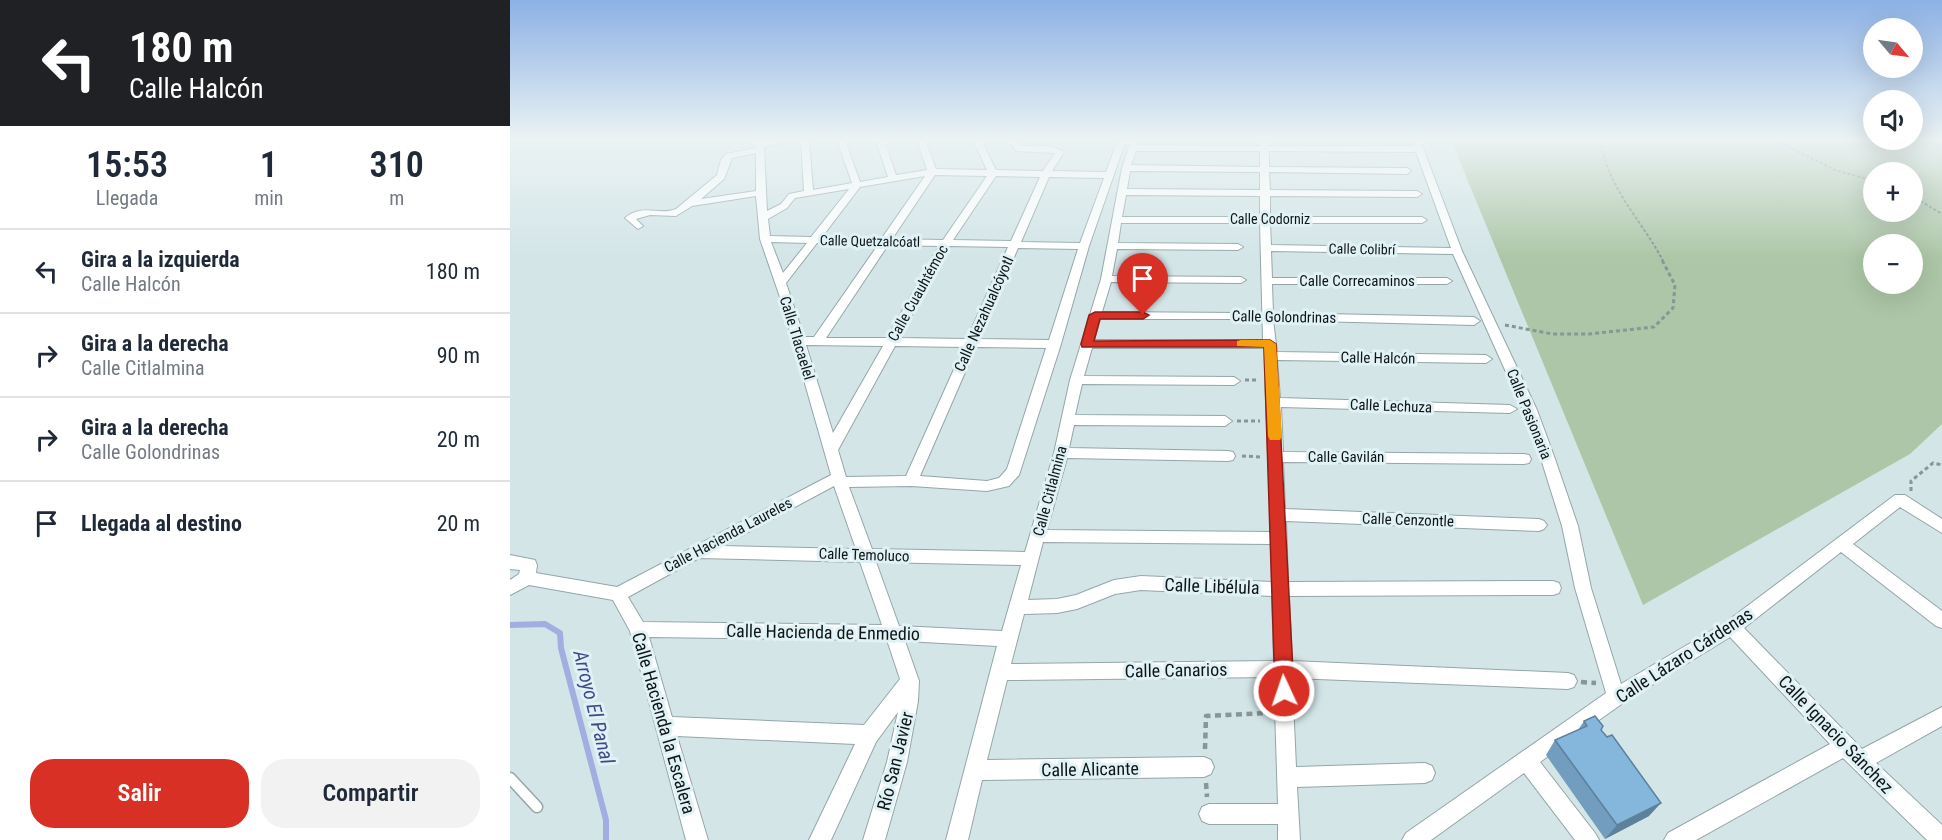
<!DOCTYPE html>
<html lang="es">
<meta charset="utf-8">
<style>
body{margin:0;font-family:"Roboto Condensed",sans-serif;background:#f2f2f3;color:#1f2937;height:100vh;display:flex;flex-direction:column;font-size:22px;white-space:nowrap}
*{box-sizing:border-box;margin:0}
p{font-size:20px;color:#747a83}
.icon{flex:none;width:33px;height:33px;fill:none;stroke:currentColor;stroke-width:2;stroke-linecap:round;stroke-linejoin:round}
.map{position:relative;flex:1;overflow:hidden}
.panel{display:flex;flex-direction:column;background:#fff;width:510px}
.panel>*{flex:none}
.guide{background:#202124;color:#fff;overflow:hidden}
.needle{width:39px;rotate:119deg}
.buttons{position:absolute;left:1353px;top:18px;display:grid;gap:12px}
.buttons a{display:grid;place-items:center;width:60px;height:60px;border-radius:50%;background:#fff;box-shadow:0 6px 24px #0002;font-size:30px}
.pin{position:absolute;display:grid;place-items:center;width:51px;height:51px;color:#fff;margin:-62px -26px;border-radius:50% 50% 50% 0;rotate:-45deg;box-shadow:0 0 6px #0007}
.pin .icon{rotate:45deg}
.me{position:absolute;width:66px;margin:-33px;rotate:357deg;stroke-linejoin:round;filter:drop-shadow(0 0 4px #0008)}
.turn{display:flex;align-items:center;gap:21px;height:126px;padding:0 30px;font-size:27px}
.turn .icon{width:78px;height:78px;stroke-width:2.5}
.turn b{display:block;font-size:42px;line-height:51px}
.eta{display:flex;justify-content:space-evenly;align-items:center;height:102px;text-align:center}
.eta b{font-size:36px;font-weight:600;line-height:42px}
.cta{display:flex;gap:12px;margin-top:auto;padding:12px 30px}
.cta a{flex:1;height:69px;border-radius:24px;background:#d93025;color:#fff;font-size:24px;font-weight:600;line-height:69px;text-align:center}
.cta a+a{background:#f2f2f3;color:#1f2937}
ul{padding:0;list-style:none}
li{display:flex;align-items:center;gap:18px;height:84px;padding:0 30px;border-top:2px solid #e0e1e3}
li div{flex:1}
li b{display:block;font-size:22px}
li em{font-style:normal}
main{display:flex;flex:1;min-height:0}
.map>svg:first-child{display:block}
.green{fill:#adc6a7;fill-rule:evenodd}
.lines{fill:none;stroke-linecap:round;stroke-linejoin:round}
.stream{stroke:#a2ade1;stroke-width:6}
.lane-casing{stroke:#95a6a9;stroke-width:13}
.street-casing{stroke:#95a6a9;stroke-width:2}
.path-far2{stroke:#889697;stroke-width:2;stroke-dasharray:3 2;stroke-linecap:butt}
.path-far1{stroke:#889697;stroke-width:3;stroke-dasharray:4 3;stroke-linecap:butt}
.path{stroke:#889697;stroke-width:4.5;stroke-dasharray:6 4.5;stroke-linecap:butt}
.lane{stroke:#fff;stroke-width:10}
.street{fill:#fff;fill-rule:evenodd}
.wall{fill:#729dbe}
.shaded-wall{fill:#5d809b}
.building{fill:#85b7dd;stroke:#5d809b;stroke-width:1.5}
.route{fill:#d93025;stroke:#8d1f18;stroke-width:1.5}
.slow{fill:#f59e0b}
.labels{text-anchor:middle;dominant-baseline:central;stroke-width:6;stroke-linejoin:round;paint-order:stroke}
.far-street-label{font-size:14px;fill:#0f1516;stroke:#e0f2f5}
.street-label{font-size:15px;fill:#0f1516;stroke:#e0f2f5}
.near-street-label{font-size:18px;fill:#0f1516;stroke:#e0f2f5}
.near-water-label{font-size:20px;font-style:italic;fill:#41498a;stroke:#e0f2f5}
</style>
<main>
<section class="panel">
<div class="guide">
<div class="turn"><svg class="icon" aria-label="left" viewBox="0 0 24 24"><path d="M17 20v-9H6M10 6l-5 5 5 5"/></svg><div><b>180 m</b>Calle Halcón</div></div>
</div>
<div class="eta">
<div><b>15:53</b><p>Llegada</p></div>
<div><b>1</b><p>min</p></div>
<div><b>310</b><p>m</p></div>
</div>
<ul>
<li><svg class="icon" aria-label="left" viewBox="0 0 24 24"><path d="M17 20v-9H6M10 6l-5 5 5 5"/></svg><div><b>Gira a la izquierda</b><p>Calle Halcón</p></div><em>180 m</em></li>
<li><svg class="icon" aria-label="right" viewBox="0 0 24 24"><path d="M7 20v-9h11M14 6l5 5-5 5"/></svg><div><b>Gira a la derecha</b><p>Calle Citlalmina</p></div><em>90 m</em></li>
<li><svg class="icon" aria-label="right" viewBox="0 0 24 24"><path d="M7 20v-9h11M14 6l5 5-5 5"/></svg><div><b>Gira a la derecha</b><p>Calle Golondrinas</p></div><em>20 m</em></li>
<li><svg class="icon" aria-label="arrive" viewBox="0 0 24 24"><path d="M6 21V4h12l-3 4 3 4H6"/></svg><div><b>Llegada al destino</b></div><em>20 m</em></li>
</ul>
<div class="cta"><a>Salir</a><a>Compartir</a></div>
</section>
<div class="map">
<svg width="1432" height="840" viewBox="0 0 1432 840">
<rect width="100%" height="100%" fill="#d3e5e7"/>
<path class="green" d="M941,140H1432V424L1400,454L1133,605ZM1364,172H1402V212H1364ZM1364,244H1402V284H1364Z"/>
<g class="lines">
<path class="stream" d="M0,625L35,624L50,633L51,648L96,820V840"/>
<defs>
<path id="lane" d="M0,778L27,807"/>
<path id="street" d="M246,140H283L254,147L257,211L271,204L279,194L294,191L291,140H299L303,190L342,183L327,140H335L350,182L378,177L366,140H374L386,175L417,170L407,140H415L426,169L477,170L463,140H471L486,170L533,171L545,153L506,151L498,140H507L511,146C526,146 542,144 554,152L542,171L596,172L608,140H616L579,246L551,344L509,475L499,486L477,491L401,486L339,487L362,549L515,552L544,453L560,380L591,279L612,168L621,140H629L628,145L750,146V140H758V146H904L902,140H910L952,251L1027,410L1045,459L1068,526L1081,588L1111,684L1216,622L1385,495H1395L1432,519V533L1390,507L1343,544L1432,611V628L1426,626L1331,552L1234,628L1352,749L1432,707V726L1366,763L1432,825V840H1417L1333,758L1186,840H1154L1158,833L1320,744L1220,637L1113,703L1030,762L1085,833L1089,840H1065L1014,773L921,840H892L896,833L1096,693L1065,588L1052,526L1031,459L1013,410L943,254L761,251L762,278H937L942,281L937,284H762L763,313L964,317L970,321L964,325L763,320L767,352L976,355L982,359L976,363L767,360L770,398L1000,405L1007,409L1000,413L771,407L773,452L1014,454L1019,455L1021,459L1019,463L1014,464L773,462L775,509L1029,519L1034,521L1037,525L1034,529L1029,531L776,521L778,582L1043,581L1049,583L1051,588L1049,593L1043,595L779,596L782,661L1058,673L1064,675L1067,681L1064,687L1058,689L782,678L786,767L915,763L922,766L925,773L922,780L915,783L787,787L790,840H768V824H699L692,821L689,814L692,807L699,804H768L764,677L497,680L477,760L694,757L701,760L704,767L701,774L694,777L472,780L458,840H436L487,646L395,641L409,681L408,701L397,762L375,840H353L377,762L388,712L366,742L321,840H299L345,744L167,736L198,840H176L120,631L103,600L19,585L0,595V580L9,574L10,570L0,569V555L25,560L27,565L26,573L107,587L321,475L272,303L250,239L246,196L182,206L166,216L140,215L126,219L133,226L128,229L115,218C133,203 149,216 166,209L207,175L211,160L216,154L246,148L244,145ZM626,151H750V167L621,165ZM759,151L906,152L941,248L761,245L760,223H912L917,220L912,217H760V196L907,197L912,194L907,191L760,190L759,172L897,174L901,171L897,168L759,167ZM246,153V191L191,199L214,179L222,158ZM620,171L750,172V190L617,189ZM425,175L477,176L433,240L382,239ZM415,176L372,238L312,237L350,187ZM486,176L530,177L501,241L443,240ZM539,177L594,178L570,243L511,242ZM339,189L301,237L260,236L258,219L277,208L285,198ZM616,195L750,196V217H612ZM611,223H750L753,340H584L590,319H728L734,316L728,313L592,312L601,282L731,283L736,280L731,277L602,276L607,249L728,250L733,247L728,244L608,243ZM261,242L297,243L273,273ZM307,243L368,245L304,337H294L276,283ZM378,245L429,246L377,338H316ZM439,246L498,247L457,339L389,338ZM508,248L568,249L539,340L469,339ZM296,345L373,346L323,433ZM385,346L454,347L396,476L336,477L328,450ZM466,347L536,348L497,469L489,478L477,481L410,476ZM582,348H754L761,532L537,530L557,458L718,461L723,460L725,456L723,452L718,451L559,448L564,425L715,426L722,421L715,416L565,415L572,384L724,385L730,381L724,377L574,376ZM324,486L346,549L212,546ZM533,542L761,544L762,582L631,576L604,580L566,595L547,599L518,600ZM189,558L350,562L372,625L133,622L118,597ZM366,562L511,565L492,631L389,626ZM631,590L762,596L764,661L501,664L514,614L547,613L567,609L605,594ZM139,637L377,640L390,679L354,725L162,717Z"/>
</defs>
<use href="#lane" class="lane-casing"/>
<use href="#street" class="street-casing"/>
<g class="path-far2">
<path d="M1091,140C1096,187 1132,220 1153,261"/>
<path d="M1265,140L1325,170L1364,181"/>
<path d="M1411,140L1432,146"/>
<path d="M1402,196L1432,214"/>
</g>
<g class="path-far1">
<path d="M995,325L1042,334H1079L1144,327L1163,308L1165,285L1152,260"/>
<path d="M735,380H749"/>
<path d="M727,421H750"/>
<path d="M732,456L752,457"/>
<path d="M1401,491V481L1423,463L1432,465"/>
</g>
<g class="path">
<path d="M1071,682L1086,683"/>
<path d="M695,749L696,716L758,713"/>
<path d="M696,783L697,797"/>
</g>
<use href="#lane" class="lane"/>
<use href="#street" class="street"/>
</g>
<path class="wall" d="M1074,721L1091,730L1139,816L1095,839L1036,755L1045,740L1068,730Z"/>
<path class="shaded-wall" d="M1151,803L1139,816L1095,839L1107,825Z"/>
<path class="building" d="M1085,716L1093,726L1091,730L1097,737L1102,735L1151,803L1107,825L1045,740L1077,726L1074,721Z"/>
<linearGradient id="sky" x2="0" y2="1"><stop stop-color="#8cb1e5"/><stop offset="0.54" stop-color="#ebf3f4"/><stop offset="1" stop-color="#ebf3f4" stop-opacity="0"/></linearGradient>
<rect width="1432" height="258" fill="url(#sky)"/>
<path class="route" d="M585,312H633L639,315L633,319H590L584,341L760,340L766,344L784,691L781,697L774,699L768,697L765,691L754,347H572L571,344L579,315Z"/>
<path class="slow" d="M731,340H760L766,344L772,436L770,440H760L758,436L754,347L727,346V341Z"/>
<g class="labels">
<g class="far-street-label">
<text x="760" y="219">Calle Codorniz</text>
<text transform="translate(360 241) rotate(1)">Calle Quetzalcóatl</text>
<text transform="translate(852 249) rotate(1)">Calle Colibrí</text>
</g>
<g class="street-label">
<text x="847" y="281">Calle Correcaminos</text>
<text transform="translate(408 293) rotate(-61)">Calle Cuauhtémoc</text>
<text transform="translate(474 314) rotate(-66)">Calle Nezahualcóyotl</text>
<text transform="translate(774 317) rotate(1)">Calle Golondrinas</text>
<text transform="translate(287 338) rotate(73)">Calle Tlacaelel</text>
<text transform="translate(868 358) rotate(1)">Calle Halcón</text>
<text transform="translate(881 406) rotate(2)">Calle Lechuza</text>
<text transform="translate(1019 414) rotate(68)">Calle Pasionaria</text>
<text x="836" y="457">Calle Gavilán</text>
<text transform="translate(540 491) rotate(-75)">Calle Citlalmina</text>
<text transform="translate(898 520) rotate(2)">Calle Cenzontle</text>
<text transform="translate(218 535) rotate(-28)">Calle Hacienda Laureles</text>
<text transform="translate(354 555) rotate(2)">Calle Temoluco</text>
</g>
<g class="near-street-label">
<text transform="translate(702 586) rotate(2)">Calle Libélula</text>
<text transform="translate(313 632) rotate(1)">Calle Hacienda de Enmedio</text>
<text transform="translate(1174 655) rotate(-33)">Calle Lázaro Cárdenas</text>
<text transform="translate(666 670) rotate(-1)">Calle Canarios</text>
<text transform="translate(154 723) rotate(74)">Calle Hacienda la Escalera</text>
<text transform="translate(1326 734) rotate(46)">Calle Ignacio Sánchez</text>
<text transform="translate(385 761) rotate(-76)">Río San Javier</text>
<text transform="translate(580 769) rotate(-1)">Calle Alicante</text>
</g>
<g class="near-water-label">
<text transform="translate(84 707) rotate(76)">Arroyo El Panal</text>
</g>
</g>
</svg>
<div class="buttons">
<a><svg class="needle" viewBox="-14 -14 28 28"><path d="M0-13l5 13h-10z" fill="#e53935"/><path d="M0 13l5-13h-10z" fill="#747a83"/></svg></a>
<a><svg class="icon" aria-label="sound" viewBox="0 0 24 24"><path d="M4 9h4l5-4v14l-5-4H4zM17 9q2 3 0 6"/></svg></a>
<a>+</a>
<a>−</a>
</div>
<div class="pin" style="left:633px;top:315px;background:#d93025"><svg class="icon" aria-label="arrive" viewBox="0 0 24 24"><path d="M6 21V4h12l-3 4 3 4H6"/></svg></div>
<svg class="me" style="left:774px;top:691px" viewBox="-20 -20 40 40"><circle r="17" fill="#d93025" stroke="#fff" stroke-width="3"/><path d="M0-11L8 9 0 5-8 9z" fill="#fff"/></svg>
</div>
</main>
